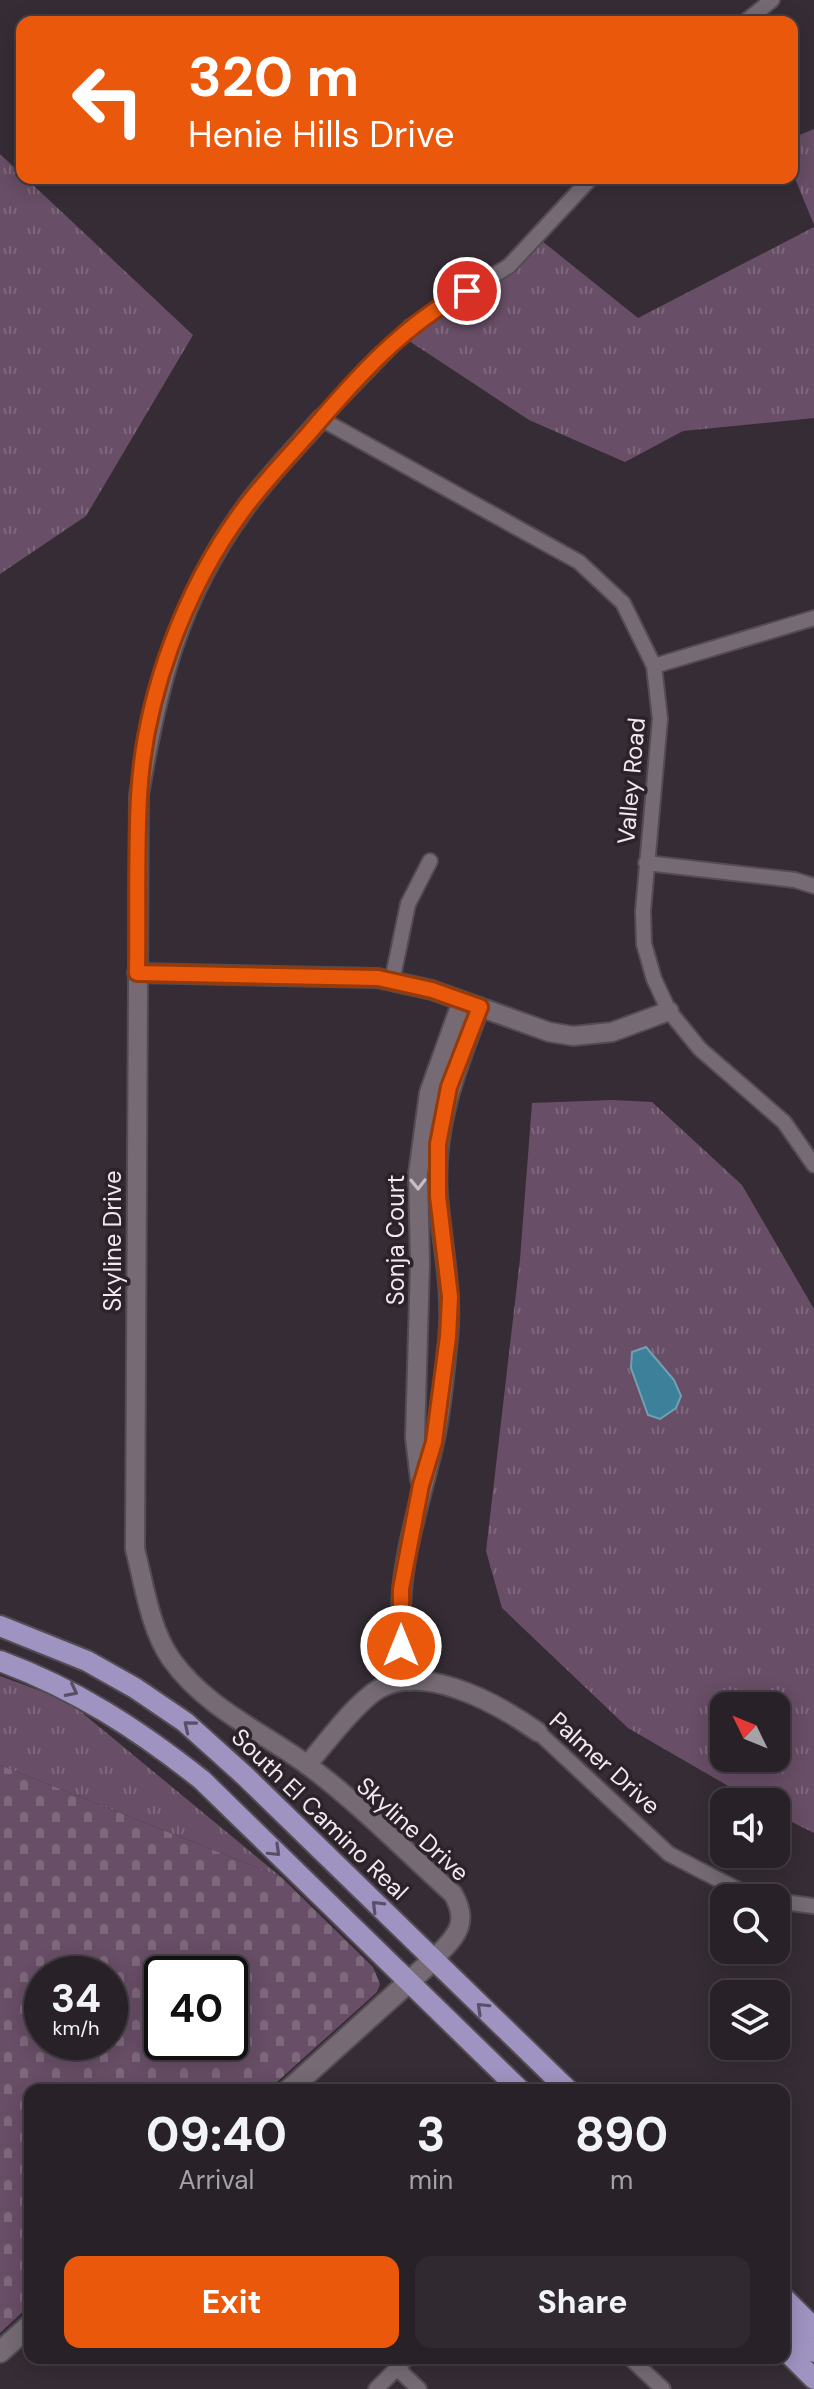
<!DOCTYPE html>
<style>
body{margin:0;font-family:"DM Sans",sans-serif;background:#302930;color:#f1f3f6;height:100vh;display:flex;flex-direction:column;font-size:30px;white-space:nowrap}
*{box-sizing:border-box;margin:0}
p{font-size:26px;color:#a5a3a8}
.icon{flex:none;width:44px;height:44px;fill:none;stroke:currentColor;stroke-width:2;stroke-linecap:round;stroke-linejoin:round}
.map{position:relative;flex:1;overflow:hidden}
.details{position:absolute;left:24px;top:2084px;width:766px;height:280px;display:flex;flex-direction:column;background:#282128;border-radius:16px;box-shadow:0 4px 20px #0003,0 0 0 2px #443e45}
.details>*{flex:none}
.guide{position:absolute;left:16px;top:16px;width:782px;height:168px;border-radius:16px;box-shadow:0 4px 20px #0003,0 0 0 2px #443e45;background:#ea580c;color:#fff;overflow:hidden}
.needle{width:52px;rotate:313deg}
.tools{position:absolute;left:710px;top:1692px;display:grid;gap:16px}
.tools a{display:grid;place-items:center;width:80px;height:80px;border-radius:16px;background:#282128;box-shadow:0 4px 20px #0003,0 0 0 2px #443e45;font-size:40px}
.speed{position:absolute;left:24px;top:1956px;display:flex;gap:16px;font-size:40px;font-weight:700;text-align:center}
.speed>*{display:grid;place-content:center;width:104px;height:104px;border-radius:50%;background:#282128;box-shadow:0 4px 20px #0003,0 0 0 2px #443e45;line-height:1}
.speed small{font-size:20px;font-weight:400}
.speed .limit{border:4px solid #111;border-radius:12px;background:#fff;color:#111}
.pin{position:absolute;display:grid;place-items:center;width:68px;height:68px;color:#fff;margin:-34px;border:4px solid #fff;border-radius:50%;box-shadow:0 2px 8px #0007}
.me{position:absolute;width:88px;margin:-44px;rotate:0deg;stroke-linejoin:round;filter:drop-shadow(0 0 6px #0008)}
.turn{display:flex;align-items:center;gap:28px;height:168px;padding:0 40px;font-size:36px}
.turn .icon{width:104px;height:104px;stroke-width:2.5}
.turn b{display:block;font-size:56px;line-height:68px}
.eta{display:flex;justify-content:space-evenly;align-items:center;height:136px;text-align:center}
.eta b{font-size:48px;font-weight:700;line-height:56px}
.primary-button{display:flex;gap:16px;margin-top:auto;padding:16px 40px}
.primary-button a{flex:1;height:92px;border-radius:16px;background:#ea580c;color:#fff;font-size:32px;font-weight:700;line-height:92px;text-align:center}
.primary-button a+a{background:#302930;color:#f1f3f6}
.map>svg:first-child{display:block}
.grass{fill:url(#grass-tufts);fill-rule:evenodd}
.cemetery{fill:url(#cemetery-stones);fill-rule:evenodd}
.water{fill:#3c8099;stroke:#72a0b3;stroke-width:2}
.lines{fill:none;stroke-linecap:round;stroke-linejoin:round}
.minor-casing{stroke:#544c53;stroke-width:18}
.tertiary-casing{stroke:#544c53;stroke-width:22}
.secondary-casing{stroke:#544c53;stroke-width:24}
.primary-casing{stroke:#544c53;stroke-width:24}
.minor{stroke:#766b75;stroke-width:14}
.tertiary{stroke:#766b75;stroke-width:18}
.secondary{stroke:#766b75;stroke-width:20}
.primary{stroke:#9f93c1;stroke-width:20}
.oneway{stroke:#c5bec4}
.oneway2{stroke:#594f66}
.route-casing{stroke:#983908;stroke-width:20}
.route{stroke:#ea580c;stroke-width:14}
.labels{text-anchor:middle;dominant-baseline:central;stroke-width:7;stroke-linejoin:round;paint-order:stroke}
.street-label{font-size:24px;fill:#f0eaef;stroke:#2b222a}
</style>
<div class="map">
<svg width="814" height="2389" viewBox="0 0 814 2389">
<defs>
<pattern id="grass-tufts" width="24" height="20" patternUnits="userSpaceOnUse" patternTransform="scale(2)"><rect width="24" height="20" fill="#684e66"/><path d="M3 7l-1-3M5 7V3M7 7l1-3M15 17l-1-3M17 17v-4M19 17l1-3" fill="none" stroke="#7e687c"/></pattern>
<pattern id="cemetery-stones" width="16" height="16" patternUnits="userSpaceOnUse" patternTransform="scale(2)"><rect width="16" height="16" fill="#684e66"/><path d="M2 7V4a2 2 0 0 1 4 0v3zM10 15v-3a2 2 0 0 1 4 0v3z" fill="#7e687c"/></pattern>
</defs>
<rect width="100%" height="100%" fill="#362c35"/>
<g class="grass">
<path d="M814,129V225L792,171V138Z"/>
<path d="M0,154L193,335L86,516L0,574Z"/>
<path d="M814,227V418L683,431L625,462L529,420L394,331L495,277L537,237L638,318Z"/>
<path d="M612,1100L652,1102L742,1185L814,1309V1833L776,1814V1802H756L628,1728L502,1608L486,1551L520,1259L532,1103ZM724,1706H776V1758H724Z"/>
<path d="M0,1676L68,1701L281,1877L0,1765Z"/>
</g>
<path class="cemetery" d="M0,1765L281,1877L373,1967L380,1984L377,1992L268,2090H30V2305L0,2333ZM42,1974H110V2042H42ZM162,1974H230V2042H162Z"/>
<path class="water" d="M646,1347L674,1380L681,1396L676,1408L660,1419L648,1415L631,1368L632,1352Z"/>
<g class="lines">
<defs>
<g id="minor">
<path d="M745,22L772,0"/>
<path d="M591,178L509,266L410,327L321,419L579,562L623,603L654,666L660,719L643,911L644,944L654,979L669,1011L700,1049L784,1122L814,1165"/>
<path d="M654,666L814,618"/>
<path d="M646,863L795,880L814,886"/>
<path d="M392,981L408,904L430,861"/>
<path d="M538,1732L669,1854L754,1898"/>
<path d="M776,1901L814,1906"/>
<path d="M630,2358L663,2389"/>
<path d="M398,2369L419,2389"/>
<path d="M376,2389L407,2358"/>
</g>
<g id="tertiary">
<path d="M321,419C295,449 265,479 242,512C178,601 157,688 139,795L135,1549C144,1584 150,1629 171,1659C206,1708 259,1730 306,1764C358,1802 405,1851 453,1894C471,1925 454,1938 432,1961"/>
<path d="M137,973L378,978L432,990L549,1032L573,1036L612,1032L669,1011"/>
<path d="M420,1479L415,1438L420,1263L418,1174L429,1093L462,1001"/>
<path d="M410,1681C386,1595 415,1526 434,1443C442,1410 444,1374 448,1340C453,1290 442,1245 438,1195C433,1127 456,1070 480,1007"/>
<path d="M307,1765C327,1742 346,1715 369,1696C414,1656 497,1703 538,1732"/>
</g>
<g id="secondary">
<path d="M289,2090L432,1961"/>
<path d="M0,2352L30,2325"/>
</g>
<g id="primary">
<path d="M0,1626L87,1661L135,1688L185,1722L245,1776L568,2090"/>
<path d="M0,1661C76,1689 139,1730 202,1780L520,2090"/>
<path d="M784,2298L814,2328"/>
<path d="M784,2324L814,2352"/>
<path d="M784,2349L814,2379"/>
</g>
</defs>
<use href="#minor" class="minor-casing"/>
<use href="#tertiary" class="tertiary-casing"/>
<use href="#secondary" class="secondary-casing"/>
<use href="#primary" class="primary-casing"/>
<use href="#minor" class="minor"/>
<use href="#tertiary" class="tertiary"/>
<use href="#secondary" class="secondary"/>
<use href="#primary" class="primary"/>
</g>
<defs><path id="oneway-chevron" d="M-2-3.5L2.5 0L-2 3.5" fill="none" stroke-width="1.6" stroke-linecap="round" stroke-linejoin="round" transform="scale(2)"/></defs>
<use class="oneway" href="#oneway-chevron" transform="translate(418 1184) rotate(89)"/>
<g class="oneway2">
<use href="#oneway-chevron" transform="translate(72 1691) rotate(27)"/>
<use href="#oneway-chevron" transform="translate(189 1726) rotate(-141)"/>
<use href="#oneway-chevron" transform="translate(275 1851) rotate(44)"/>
<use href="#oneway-chevron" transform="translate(377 1906) rotate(-135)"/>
<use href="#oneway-chevron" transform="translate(482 2008) rotate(-136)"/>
</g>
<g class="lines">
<defs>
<path id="route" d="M401,1646V1589L421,1485L434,1442L448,1337L450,1297L438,1196V1144L449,1087L480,1007L432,990L378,978L137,973C138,915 136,856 139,797C144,698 184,590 243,510C263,483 288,457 310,432C356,378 404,324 467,291"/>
</defs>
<use href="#route" class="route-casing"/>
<use href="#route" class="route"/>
</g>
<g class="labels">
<g class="street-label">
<text transform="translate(631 781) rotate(-85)">Valley Road</text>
<text transform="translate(395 1240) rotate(-90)">Sonja Court</text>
<text transform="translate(112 1241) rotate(-90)">Skyline Drive</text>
<text transform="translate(605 1763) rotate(42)">Palmer Drive</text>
<text transform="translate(320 1814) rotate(44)">South El Camino Real</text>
<text transform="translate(413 1829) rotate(42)">Skyline Drive</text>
</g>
</g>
</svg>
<div class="tools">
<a><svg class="needle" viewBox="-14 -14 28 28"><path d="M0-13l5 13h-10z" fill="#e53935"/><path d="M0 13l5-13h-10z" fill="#a5a3a8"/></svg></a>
<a><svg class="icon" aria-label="sound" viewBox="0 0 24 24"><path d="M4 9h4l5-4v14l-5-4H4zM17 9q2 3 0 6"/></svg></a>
<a><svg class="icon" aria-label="search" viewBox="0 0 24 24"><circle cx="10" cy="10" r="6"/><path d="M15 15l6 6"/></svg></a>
<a><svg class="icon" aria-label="layers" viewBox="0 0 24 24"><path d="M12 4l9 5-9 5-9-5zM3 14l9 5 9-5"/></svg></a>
</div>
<div class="speed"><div>34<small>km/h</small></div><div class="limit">40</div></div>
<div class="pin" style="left:467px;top:291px;background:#d93025"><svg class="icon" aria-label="arrive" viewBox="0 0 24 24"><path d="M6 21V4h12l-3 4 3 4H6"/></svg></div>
<svg class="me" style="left:401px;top:1646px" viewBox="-20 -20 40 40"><circle r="17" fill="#ea580c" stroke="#fff" stroke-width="3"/><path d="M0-11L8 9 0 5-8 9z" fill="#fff"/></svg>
<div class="guide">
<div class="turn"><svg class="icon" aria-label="left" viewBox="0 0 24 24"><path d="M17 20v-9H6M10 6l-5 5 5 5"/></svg><div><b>320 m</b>Henie Hills Drive</div></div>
</div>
<section class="details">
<div class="eta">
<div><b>09:40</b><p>Arrival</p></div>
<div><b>3</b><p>min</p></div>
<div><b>890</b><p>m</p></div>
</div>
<div class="primary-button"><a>Exit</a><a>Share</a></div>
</section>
</div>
